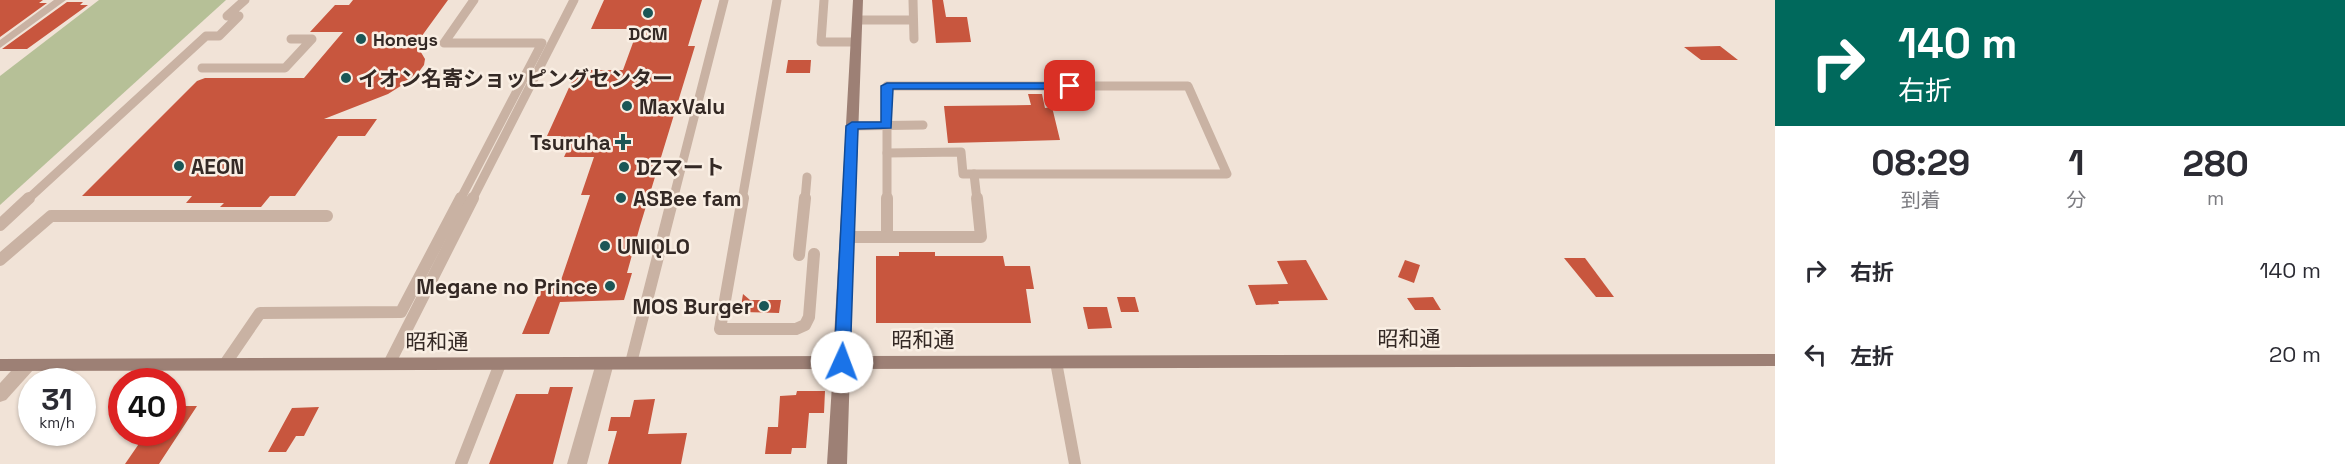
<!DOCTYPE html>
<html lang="ja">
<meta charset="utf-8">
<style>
body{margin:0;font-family:"Space Grotesk","Noto Sans JP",sans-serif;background:#f2f2f3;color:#2b2b33;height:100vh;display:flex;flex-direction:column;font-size:22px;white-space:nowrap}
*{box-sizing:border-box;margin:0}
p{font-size:20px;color:#7c7c81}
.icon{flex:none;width:33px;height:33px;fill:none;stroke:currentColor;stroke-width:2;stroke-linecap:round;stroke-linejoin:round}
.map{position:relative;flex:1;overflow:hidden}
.side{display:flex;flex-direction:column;background:#fff;width:570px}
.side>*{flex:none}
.hud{background:#00695c;color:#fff;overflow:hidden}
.speed{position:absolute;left:18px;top:368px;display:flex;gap:12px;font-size:30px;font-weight:700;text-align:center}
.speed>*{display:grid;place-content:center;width:78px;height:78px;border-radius:50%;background:#fff;box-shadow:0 2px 4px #0004;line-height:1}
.speed small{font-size:15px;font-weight:400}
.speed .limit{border:9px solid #d22;background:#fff;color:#111}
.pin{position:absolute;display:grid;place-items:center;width:51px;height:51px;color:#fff;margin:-26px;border-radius:12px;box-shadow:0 3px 9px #0006}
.me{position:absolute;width:66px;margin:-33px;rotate:2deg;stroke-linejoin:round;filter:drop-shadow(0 0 4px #0008)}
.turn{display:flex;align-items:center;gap:21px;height:126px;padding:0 24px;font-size:27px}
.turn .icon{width:78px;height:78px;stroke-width:2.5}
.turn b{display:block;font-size:42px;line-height:51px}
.eta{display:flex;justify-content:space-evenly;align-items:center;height:102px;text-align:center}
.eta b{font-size:36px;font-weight:600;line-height:42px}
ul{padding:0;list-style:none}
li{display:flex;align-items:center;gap:18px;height:84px;padding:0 24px}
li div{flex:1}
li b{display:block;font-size:22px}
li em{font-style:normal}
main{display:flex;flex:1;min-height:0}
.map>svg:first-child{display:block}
.green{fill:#b6c097}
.building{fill:#c8563e}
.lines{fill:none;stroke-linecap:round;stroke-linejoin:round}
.lane-far1{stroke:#c9b2a3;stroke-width:9}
.lane{stroke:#c9b2a3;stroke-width:12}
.street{fill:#c9b2a3;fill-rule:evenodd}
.secondary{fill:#9d8075;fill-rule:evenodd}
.route{fill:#1a73e8;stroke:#114b97;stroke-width:1.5}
.poi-dot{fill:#1b5656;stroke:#f9eee3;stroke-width:2}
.labels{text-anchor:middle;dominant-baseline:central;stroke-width:5;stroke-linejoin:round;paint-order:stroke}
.far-poi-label{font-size:18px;font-weight:bold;fill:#342925;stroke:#f9eee3}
.poi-label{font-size:21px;font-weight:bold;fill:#342925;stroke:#f9eee3;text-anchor:start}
.street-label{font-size:21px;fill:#342925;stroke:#f9eee3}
</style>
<main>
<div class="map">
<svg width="1775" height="464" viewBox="0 0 1775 464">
<rect width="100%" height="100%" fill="#f1e3d7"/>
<path class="green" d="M99,0H226L0,205V76Z"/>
<g class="building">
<path d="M0,0H43L39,3H47L0,37Z"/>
<path d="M353,0H448L416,44L425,59L424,65L415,77L388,94L324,119H377L365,136H338L295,196H270L261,207H220L224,203H186L192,196H82L197,81L205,78H304L343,32H310L335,5H349Z"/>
<path d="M604,0H702L688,46H695L640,226L627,273H632L624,300L560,302L549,334H522L542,286H559L590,195H581L594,157H564L570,144L558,143L561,136H547L577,70H623L638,29H591Z"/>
<path d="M932,0H943L946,17H967L971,42L936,43Z"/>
<path d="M67,2H83L80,5H88L27,49H2Z"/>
<path d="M1720,46L1738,60H1701L1684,47Z"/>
<path d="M788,60H811L810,73H786Z"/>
<path d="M1028,94H1042L1045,108L1052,107L1060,140L948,143L944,106L1031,105Z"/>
<path d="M899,252H935V256H1003L1005,266H1030L1034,289H1026L1031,323H876V256H899Z"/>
<path d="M1564,258H1585L1614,297H1596Z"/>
<path d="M1306,260L1328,300L1278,301L1279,304L1256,305L1248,285L1288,284L1277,261Z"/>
<path d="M1405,260L1420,265L1414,283L1398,277Z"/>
<path d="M743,294L750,300H781L779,313L740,312Z"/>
<path d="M1117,297H1135L1139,312H1121Z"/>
<path d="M1433,297L1441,310H1415L1407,298Z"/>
<path d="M1083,307H1107L1112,328L1088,329Z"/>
<path d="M550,387H573L553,464H489L516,394H548Z"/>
<path d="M797,391H825L824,413H809L806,448H792L791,454H765L768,427H778L780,396L796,395Z"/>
<path d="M655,399L648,434L687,433L681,464H608L617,431H608L611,417H630L634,400Z"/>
<path d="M172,406H197L159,464H125L147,432H172Z"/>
<path d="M319,407L304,436H296L286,452H268L292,408Z"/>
</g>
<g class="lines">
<g class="lane-far1">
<path d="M824,0L821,42H856"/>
<path d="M913,0L914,39"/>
<path d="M857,20H913"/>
<path d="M202,68H285L312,39H291"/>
<path d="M852,126L923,125"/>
<path d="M887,153L961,152L963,174H974"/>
<path d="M27,200L206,36H219L239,16H227L245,0"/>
<path d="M460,200L542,43H444L474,0"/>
<path d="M472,200L574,0"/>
<path d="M673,200L724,0"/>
<path d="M742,200L777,0"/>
<path d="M805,200L807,177"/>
<path d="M887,200V86H1188L1227,174H974L977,200"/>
</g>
<g class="lane">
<path d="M743,198L720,329H796L805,325L809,317L814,254"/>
<path d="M887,198V237"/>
<path d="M0,225L29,198"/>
<path d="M848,237H887"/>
<path d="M887,237H981L977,198"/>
<path d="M799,255L805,198"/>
<path d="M0,260L51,216H327"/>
<path d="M1056,362L1075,464"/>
<path d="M631,363L673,198"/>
<path d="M225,364L260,313L401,312L461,198"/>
<path d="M389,364L473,198"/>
<path d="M461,464L500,364"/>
</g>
<g class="street">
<path d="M54,0H66L0,48V40Z"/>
<path d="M605,357L611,358L614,363L587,464H567L596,363L599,358Z"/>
<path d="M27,359L33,360L36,365L33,370L6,400L0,402V383L21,360Z"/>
</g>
<path class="secondary" d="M853,0H863L850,356L1775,354V366L850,369L847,464H827L833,369L0,371V359L833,356Z"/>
</g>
<path class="route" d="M887,83H1070L1076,86L1070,89H893L891,128L858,129L850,362L848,366H837L834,362L846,126L852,122H881V86Z"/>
<g class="poi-dot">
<circle cx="648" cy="13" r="6"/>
<circle cx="361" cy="39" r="6"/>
<circle cx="346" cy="78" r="6"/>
<circle cx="627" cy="106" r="6"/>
<path d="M620 133h6v6h6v6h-6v6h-6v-6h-6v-6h6z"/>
<circle cx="179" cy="166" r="6"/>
<circle cx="624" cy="167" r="6"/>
<circle cx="621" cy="198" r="6"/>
<circle cx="605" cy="246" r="6"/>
<circle cx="610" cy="286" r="6"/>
<circle cx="764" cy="306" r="6"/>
</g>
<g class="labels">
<g class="far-poi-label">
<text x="648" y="33">DCM</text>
<text x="373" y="39" text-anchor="start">Honeys</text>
</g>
<g class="poi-label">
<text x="358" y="78">イオン名寄ショッピングセンター</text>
<text x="639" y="106">MaxValu</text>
<text x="611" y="142" text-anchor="end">Tsuruha</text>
<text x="191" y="166">AEON</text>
<text x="636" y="167">DZマート</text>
<text x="633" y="198">ASBee fam</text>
<text x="617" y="246">UNIQLO</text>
<text x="598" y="286" text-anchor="end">Megane no Prince</text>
<text x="752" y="306" text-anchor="end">MOS Burger</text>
</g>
<g class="street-label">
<text x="1409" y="338">昭和通</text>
<text x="923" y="339">昭和通</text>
<text x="437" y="341">昭和通</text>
</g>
</g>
</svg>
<div class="speed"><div>31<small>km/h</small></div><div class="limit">40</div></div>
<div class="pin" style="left:1070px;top:86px;background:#d93025"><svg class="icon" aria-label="arrive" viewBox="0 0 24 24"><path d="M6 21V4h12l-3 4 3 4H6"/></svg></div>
<svg class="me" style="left:842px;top:362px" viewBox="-20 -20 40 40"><circle r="19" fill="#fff"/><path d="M0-13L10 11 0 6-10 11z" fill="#1a73e8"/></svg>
</div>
<section class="side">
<div class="hud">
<div class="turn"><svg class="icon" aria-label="right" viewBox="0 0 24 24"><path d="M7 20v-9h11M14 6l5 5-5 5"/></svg><div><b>140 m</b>右折</div></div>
</div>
<div class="eta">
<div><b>08:29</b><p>到着</p></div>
<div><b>1</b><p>分</p></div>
<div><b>280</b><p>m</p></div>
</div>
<ul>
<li><svg class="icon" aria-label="right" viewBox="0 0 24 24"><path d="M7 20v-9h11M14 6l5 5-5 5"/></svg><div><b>右折</b></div><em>140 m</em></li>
<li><svg class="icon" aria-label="left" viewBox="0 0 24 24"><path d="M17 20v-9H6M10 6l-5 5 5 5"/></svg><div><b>左折</b></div><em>20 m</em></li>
</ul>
</section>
</main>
